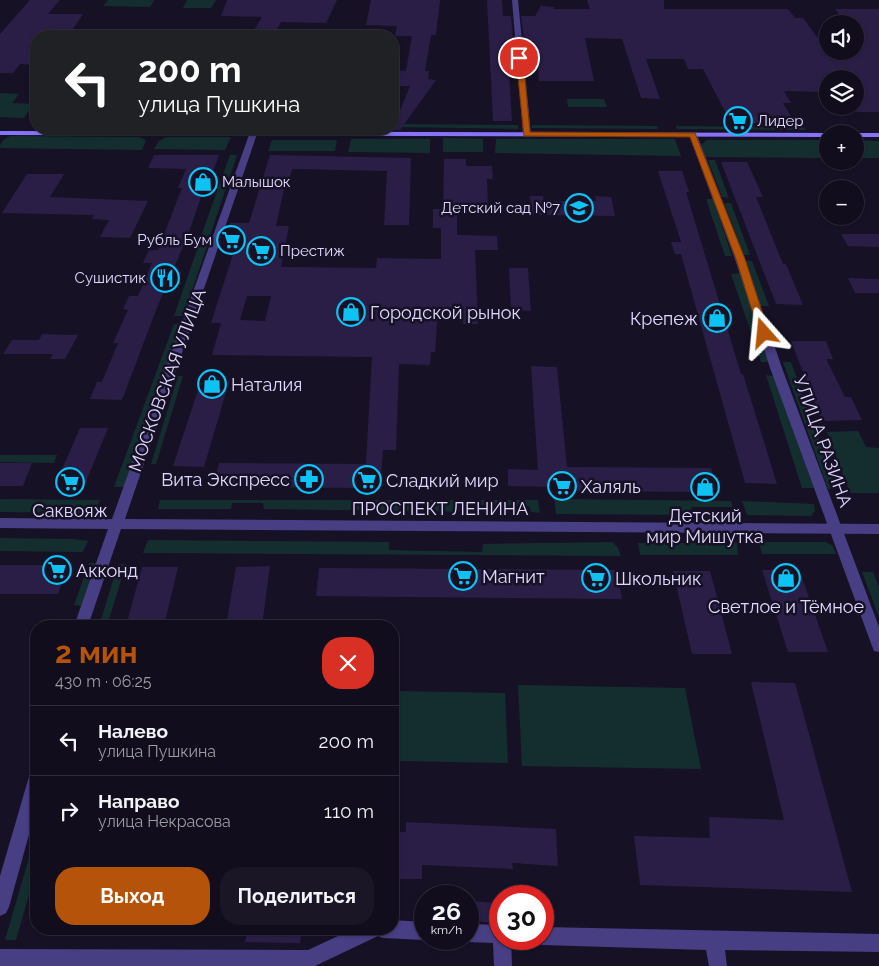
<!DOCTYPE html>
<html lang="ru">
<meta charset="utf-8">
<style>
body{margin:0;font-family:Raleway,sans-serif;background:#1a1625;color:#f1f3f6;height:100vh;display:flex;flex-direction:column;font-size:19px;white-space:nowrap}
*{box-sizing:border-box;margin:0}
p{font-size:16px;color:#9c9ca3}
.icon{flex:none;width:28px;height:28px;fill:none;stroke:currentColor;stroke-width:2;stroke-linecap:round;stroke-linejoin:round}
.map{position:relative;flex:1;overflow:hidden}
.side{position:absolute;left:30px;top:620px;width:369px;height:315px;display:flex;flex-direction:column;background:#110d1c;border-radius:20px;box-shadow:0 1px 4px #0004,0 0 0 1px #302d3b}
.side>*{flex:none}
.hud{position:absolute;left:30px;top:30px;width:369px;height:105px;border-radius:20px;box-shadow:0 1px 4px #0004,0 0 0 1px #302d3b;background:#202124;color:#fff;overflow:hidden}
.buttons{position:absolute;left:819px;top:15px;display:grid;gap:10px}
.buttons a{display:grid;place-items:center;width:45px;height:45px;border-radius:50%;background:#110d1c;box-shadow:0 1px 4px #0004,0 0 0 1px #302d3b;font-size:25px}
.speed{position:absolute;left:414px;top:885px;display:flex;gap:10px;font-size:25px;font-weight:700;text-align:center}
.speed>*{display:grid;place-content:center;width:65px;height:65px;border-radius:50%;background:#110d1c;box-shadow:0 1px 4px #0004,0 0 0 1px #302d3b;line-height:1}
.speed small{font-size:12px;font-weight:400}
.speed .limit{border:8px solid #d22;background:#fff;color:#111}
.pin{position:absolute;display:grid;place-items:center;width:42px;height:42px;color:#fff;margin:-21px;border:2px solid #fff;border-radius:50%;box-shadow:0 1px 5px #0007}
.me{position:absolute;width:55px;margin:-28px;rotate:342deg;stroke-linejoin:round;filter:drop-shadow(0 0 4px #0008)}
.turn{display:flex;align-items:center;gap:18px;height:105px;padding:0 25px;font-size:22px}
.turn .icon{width:65px;height:65px;stroke-width:2.5}
.turn b{display:block;font-size:35px;line-height:42px}
.round{display:grid;place-items:center;flex:none;width:52px;height:52px;border-radius:20px;background:#1a1625}
.head{display:flex;align-items:center;justify-content:space-between;height:85px;padding:0 25px}
h1{font-size:30px;font-weight:700;line-height:38px;color:#b45309}
.cta{display:flex;gap:10px;margin-top:auto;padding:10px 25px}
.cta a{flex:1;height:58px;border-radius:20px;background:#b45309;color:#fff;font-size:20px;font-weight:700;line-height:58px;text-align:center}
.cta a+a{background:#1a1625;color:#f1f3f6}
ul{padding:0;list-style:none}
li{display:flex;align-items:center;gap:15px;height:70px;padding:0 25px;border-top:1px solid #302d3b}
li div{flex:1}
li b{display:block;font-size:19px}
li em{font-style:normal}
.map>svg:first-child{display:block}
.green{fill:#142e30}
.building{fill:#2a1e46;fill-rule:evenodd}
.lines{fill:none;stroke-linecap:round;stroke-linejoin:round}
.minor{fill:#483e83;fill-rule:evenodd}
.tertiary{fill:#483e83;fill-rule:evenodd}
.secondary{fill:#8674f8;fill-rule:evenodd}
.route{fill:#b45309;stroke:#753606}
.labels{text-anchor:middle;dominant-baseline:central;stroke-width:5;stroke-linejoin:round;paint-order:stroke}
.far-poi-label{font-size:15px;fill:#e0d8fd;stroke:#171126;text-anchor:start}
.poi-label{font-size:18px;fill:#e0d8fd;stroke:#171126;text-anchor:start}
.street-label{font-size:18px;fill:#e0d8fd;stroke:#171126}
</style>
<div class="map">
<svg width="879" height="966" viewBox="0 0 879 966">
<rect width="100%" height="100%" fill="#171126"/>
<g class="green">
<path d="M108,0H154L150,7L103,6Z"/>
<path d="M187,0H216L211,8H183Z"/>
<path d="M0,93L19,94L12,103L33,104L24,118L0,117Z"/>
<path d="M567,99H604L607,107H568Z"/>
<path d="M393,124L518,125L519,129L393,127Z"/>
<path d="M532,125L657,126L658,129L532,128Z"/>
<path d="M676,126L803,127L806,130L677,129Z"/>
<path d="M10,136L139,137L146,140L142,150L0,148C0,141 5,139 10,136Z"/>
<path d="M166,137H231L225,150L154,149L159,141Z"/>
<path d="M443,138L483,139V152H443Z"/>
<path d="M351,139H430V153L348,152Z"/>
<path d="M496,139H675L681,156L495,153Z"/>
<path d="M272,140H337L335,151H268Z"/>
<path d="M707,140H827V158L705,157L701,145Z"/>
<path d="M855,140L879,141V158H855Z"/>
<path d="M230,155H237L210,236H201Z"/>
<path d="M708,160H715L729,198L722,197Z"/>
<path d="M706,199H713L732,256H725Z"/>
<path d="M724,203H731L750,255H744Z"/>
<path d="M199,244H208L183,316H174Z"/>
<path d="M744,260L752,261L769,306H760Z"/>
<path d="M740,273L768,362H761L731,274Z"/>
<path d="M182,323L124,487H114L174,324Z"/>
<path d="M783,362H791L837,489H828Z"/>
<path d="M766,375L773,376L814,488H802Z"/>
<path d="M178,376H183L156,464H151Z"/>
<path d="M858,431L866,447L879,448V493H850L827,432Z"/>
<path d="M0,455H57L54,463L0,462Z"/>
<path d="M0,499L100,500L95,513L0,512Z"/>
<path d="M554,499L731,501L733,507H691L693,515L556,514Z"/>
<path d="M160,500H538L540,513L531,512L529,506L479,505V512L264,509L263,503H232L231,509H158Z"/>
<path d="M742,501L814,504L815,511L811,516L747,515Z"/>
<path d="M0,538L73,539L88,541L83,552L0,551Z"/>
<path d="M148,540L389,542V550L482,552L483,544L613,542L618,548L621,556L143,553Z"/>
<path d="M759,542H826L833,546L836,554H762Z"/>
<path d="M638,543H737L738,555H640Z"/>
<path d="M89,563H97L81,606L74,605Z"/>
<path d="M118,564H126L107,626H99Z"/>
<path d="M862,572H873L879,587V617Z"/>
<path d="M518,685L685,688L701,769L522,766Z"/>
<path d="M393,691L505,693L508,763L393,761Z"/>
<path d="M36,834V870L16,940H5Z"/>
</g>
<g class="building">
<path d="M30,0H60L48,14H83L68,36H36V65L20,64L13,73H0V34Z"/>
<path d="M227,0H337L326,23L281,22L275,33L253,32L262,17L221,16Z"/>
<path d="M371,0H440L436,35H431L425,71H429L428,79L436,80L400,130H392L410,86H392V78L394,70L406,71L412,36H395L397,26L366,25Z"/>
<path d="M487,0H502L503,16H511L513,41L507,40L512,121H493Z"/>
<path d="M587,0H664V9H788L795,18H803L817,37H828V51H855V37H858L855,34V24H847L835,9H879V112H855V79H828V92L784,91L791,103H783L795,123H731L703,69H688L684,59H646L660,99L641,98L622,39L585,38L594,81H539L537,56H534V41H524L521,16H535L541,6L554,7V9H590Z"/>
<path d="M154,155H219L207,188H204L188,235L156,310L122,400L90,399L97,382H102L118,343H113L128,310L123,309L129,296H138L152,263H143L149,250H158L182,188H178L186,169L148,168Z"/>
<path d="M270,155L411,158L409,225H384L387,171L292,169L287,189H284L276,226H289L281,267L376,268L377,258L441,259V228H433V209H443L444,159H466V166H492L493,179H487L488,204H457V235L497,236L498,250H475L478,324H463V310L438,309L435,352H431L430,365L399,364L396,450H383L380,488L213,487L219,463L366,464L372,357L212,355L221,323H211L235,248L222,247L230,223H249ZM247,296H271L265,321L240,320Z"/>
<path d="M721,162H747L763,197H756L783,264H786L803,305L776,304Z"/>
<path d="M658,171H682L689,192H686L741,374H743L777,484L745,483L681,254H675L671,242H681Z"/>
<path d="M27,174H64L50,197L148,201L130,238L100,237L109,220L92,219L94,215L2,213Z"/>
<path d="M530,196H543L544,201H596L595,196L611,197L615,216L532,215Z"/>
<path d="M841,234H879V247L848,246Z"/>
<path d="M509,268H528L531,311L511,310Z"/>
<path d="M848,278L879,279V293H855Z"/>
<path d="M42,334L78,335L65,359H50L53,354H3L12,340H39Z"/>
<path d="M791,341H826L833,359H826L845,397H851L862,420L822,421Z"/>
<path d="M531,366L557,367L567,467L711,468L718,492L556,491L555,487L508,486V469L538,470Z"/>
<path d="M201,381L229,382L204,467L173,466Z"/>
<path d="M80,428H108L83,489L54,488Z"/>
<path d="M0,463H32L23,486H0Z"/>
<path d="M0,565H68L58,594H0Z"/>
<path d="M270,566L262,626H226L236,567Z"/>
<path d="M142,567H178L164,626H126Z"/>
<path d="M319,568L617,570L622,599L316,596Z"/>
<path d="M799,569L828,652H788L762,570Z"/>
<path d="M673,571H710L732,654H692Z"/>
<path d="M751,682L795,683L852,892L640,885L634,836L710,838L709,817L784,820Z"/>
<path d="M406,822L556,829L558,866L512,863L513,869L422,865V879H392V832H406Z"/>
<path d="M468,901L497,903V923L468,921Z"/>
<path d="M248,929H302L300,943L245,942Z"/>
</g>
<g class="lines">
<g class="minor">
<path d="M690,133L697,135L745,259L782,368L879,627V652L874,651L872,646L770,368L735,259L689,135Z"/>
<path d="M392,920L425,922V939H428L425,940L383,938L378,936L315,966H0V949L308,950L353,929H392Z"/>
<path d="M468,924L500,925V939H511L512,966H494L493,943L468,942L462,939H468Z"/>
<path d="M542,927L879,934V952L725,950L727,966H709L706,950L542,945L536,942L534,939H542Z"/>
</g>
<g class="tertiary">
<path d="M512,0H518L531,134L527,136L523,134Z"/>
<path d="M250,132L257,134L125,519L879,524V534L121,529L88,626H74L108,529L0,528V518L112,519Z"/>
<path d="M36,772V809L9,907L6,913L0,916V876L28,780L30,774Z"/>
</g>
<g class="secondary">
<path d="M0,131L828,133L831,134H828V137L0,135Z"/>
<path d="M855,133H879V137H855V134H852Z"/>
</g>
</g>
<path class="route" d="M519,56L523,58L530,132L695,133L745,259L769,333L768,335H761L759,333L736,259L690,137L524,136L516,58Z"/>
<defs>
<symbol id="supermarket-ring" viewBox="-11 -11 22 22"><circle r="9.5" fill="#171126" stroke="#0dc3f3" stroke-width="1.5"/><path d="M-6-5.5h2.5l.6 2H6L4.5 2H-2.5L-4.4-4H-6ZM-1.5 3.2a1.3 1.3 0 1 0 .1 0ZM3 3.2a1.3 1.3 0 1 0 .1 0Z" fill="#0dc3f3"/></symbol>
<symbol id="shop-ring" viewBox="-11 -11 22 22"><circle r="9.5" fill="#171126" stroke="#0dc3f3" stroke-width="1.5"/><path d="M-5-2.5h2.3a2.7 3.5 0 0 1 5.4 0H5L5.5 6h-11ZM-1.5-2.5h3a1.5 2.3 0 0 0-3 0Z" fill="#0dc3f3"/></symbol>
<symbol id="school-ring" viewBox="-11 -11 22 22"><circle r="9.5" fill="#171126" stroke="#0dc3f3" stroke-width="1.5"/><path d="M0-5L7-2L0 1L-7-2ZM-4 1L0 2.5L4 1V4Q0 6-4 4Z" fill="#0dc3f3"/></symbol>
<symbol id="restaurant-ring" viewBox="-11 -11 22 22"><circle r="9.5" fill="#171126" stroke="#0dc3f3" stroke-width="1.5"/><path d="M-5-6h1v4h1v-4h1v4h1v-4h1v5L-1.5 .5V6h-2V.5L-5-1ZM5-6V6H3V1.5H1.5Q1.5-4 5-6Z" fill="#0dc3f3"/></symbol>
<symbol id="pharmacy-ring" viewBox="-11 -11 22 22"><circle r="9.5" fill="#171126" stroke="#0dc3f3" stroke-width="1.5"/><path d="M-2-6h4v4h4v4h-4v4h-4v-4h-4v-4h4Z" fill="#0dc3f3"/></symbol>
</defs>
<g fill-rule="evenodd">
<use href="#supermarket-ring" x="722" y="105" width="32" height="32"/>
<use href="#shop-ring" x="187" y="166" width="32" height="32"/>
<use href="#school-ring" x="563" y="192" width="32" height="32"/>
<use href="#supermarket-ring" x="215" y="224" width="32" height="32"/>
<use href="#supermarket-ring" x="245" y="235" width="32" height="32"/>
<use href="#restaurant-ring" x="149" y="262" width="32" height="32"/>
<use href="#shop-ring" x="335" y="296" width="32" height="32"/>
<use href="#shop-ring" x="701" y="302" width="32" height="32"/>
<use href="#shop-ring" x="196" y="368" width="32" height="32"/>
<use href="#pharmacy-ring" x="293" y="463" width="32" height="32"/>
<use href="#supermarket-ring" x="351" y="464" width="32" height="32"/>
<use href="#supermarket-ring" x="54" y="466" width="32" height="32"/>
<use href="#supermarket-ring" x="546" y="470" width="32" height="32"/>
<use href="#shop-ring" x="689" y="471" width="32" height="32"/>
<use href="#supermarket-ring" x="41" y="554" width="32" height="32"/>
<use href="#supermarket-ring" x="447" y="560" width="32" height="32"/>
<use href="#supermarket-ring" x="580" y="562" width="32" height="32"/>
<use href="#shop-ring" x="770" y="562" width="32" height="32"/>
</g>
<g class="labels">
<g class="far-poi-label">
<text x="757" y="121">Лидер</text>
<text x="222" y="182">Малышок</text>
<text x="560" y="208" text-anchor="end">Детский сад №7</text>
<text x="212" y="240" text-anchor="end">Рубль Бум</text>
<text x="280" y="251">Престиж</text>
<text x="146" y="278" text-anchor="end">Сушистик</text>
</g>
<g class="poi-label">
<text x="370" y="312">Городской рынок</text>
<text x="698" y="318" text-anchor="end">Крепеж</text>
<text x="231" y="384">Наталия</text>
<text x="290" y="479" text-anchor="end">Вита Экспресс</text>
<text x="386" y="480">Сладкий мир</text>
<text x="581" y="486">Халяль</text>
<text x="70" y="510" text-anchor="middle">Саквояж</text>
<text x="705" y="515" text-anchor="middle">Детский<tspan x="705" dy="21">мир Мишутка</tspan></text>
<text x="76" y="570">Акконд</text>
<text x="482" y="576">Магнит</text>
<text x="615" y="578">Школьник</text>
<text x="786" y="606" text-anchor="middle">Светлое и Тёмное</text>
</g>
<g class="street-label">
<text transform="translate(167 380) rotate(-70)">МОСКОВСКАЯ УЛИЦА</text>
<text transform="translate(823 441) rotate(70)">УЛИЦА РАЗИНА</text>
<text x="440" y="508">ПРОСПЕКТ ЛЕНИНА</text>
</g>
</g>
</svg>
<div class="buttons">
<a><svg class="icon" aria-label="sound" viewBox="0 0 24 24"><path d="M4 9h4l5-4v14l-5-4H4zM17 9q2 3 0 6"/></svg></a>
<a><svg class="icon" aria-label="layers" viewBox="0 0 24 24"><path d="M12 4l9 5-9 5-9-5zM3 14l9 5 9-5"/></svg></a>
<a>+</a>
<a>−</a>
</div>
<div class="speed"><div>26<small>km/h</small></div><div class="limit">30</div></div>
<div class="pin" style="left:519px;top:58px;background:#d93025"><svg class="icon" aria-label="arrive" viewBox="0 0 24 24"><path d="M6 21V4h12l-3 4 3 4H6"/></svg></div>
<svg class="me" style="left:764px;top:333px" viewBox="-20 -20 40 40"><path d="M0-17L14 15 0 8-14 15z" fill="#b45309" stroke="#fff" stroke-width="4"/></svg>
<div class="hud">
<div class="turn"><svg class="icon" aria-label="left" viewBox="0 0 24 24"><path d="M17 20v-9H6M10 6l-5 5 5 5"/></svg><div><b>200 m</b>улица Пушкина</div></div>
</div>
<section class="side">
<div class="head"><div><h1>2 мин</h1><p>430 m · 06:25</p></div><a class="round" style="background:#d93025;color:#fff"><svg class="icon" aria-label="close" viewBox="0 0 24 24"><path d="M6 6l12 12M18 6L6 18"/></svg></a></div>
<ul>
<li><svg class="icon" aria-label="left" viewBox="0 0 24 24"><path d="M17 20v-9H6M10 6l-5 5 5 5"/></svg><div><b>Налево</b><p>улица Пушкина</p></div><em>200 m</em></li>
<li><svg class="icon" aria-label="right" viewBox="0 0 24 24"><path d="M7 20v-9h11M14 6l5 5-5 5"/></svg><div><b>Направо</b><p>улица Некрасова</p></div><em>110 m</em></li>
</ul>
<div class="cta"><a>Выход</a><a>Поделиться</a></div>
</section>
</div>
